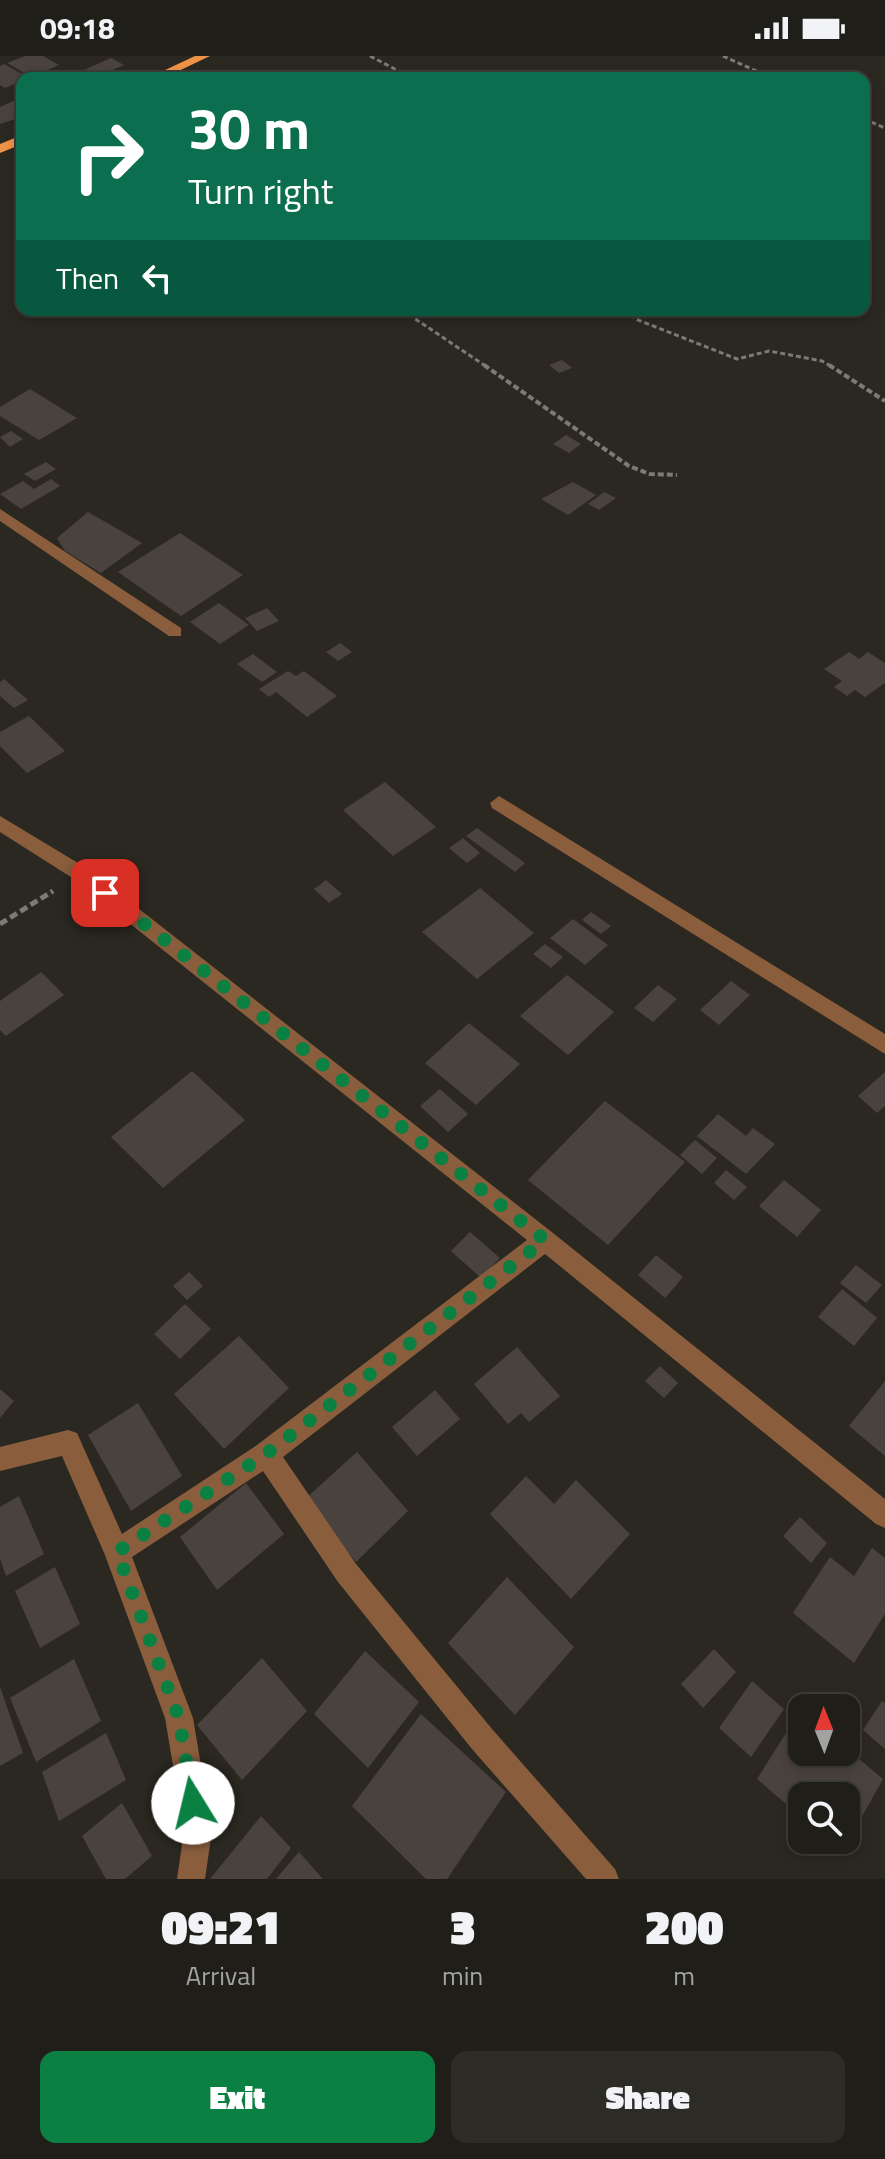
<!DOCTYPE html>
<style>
body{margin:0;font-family:"Titillium Web",sans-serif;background:#2d2b26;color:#f1f3f6;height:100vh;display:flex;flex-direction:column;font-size:30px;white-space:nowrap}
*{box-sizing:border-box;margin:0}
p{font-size:26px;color:#a2a2a2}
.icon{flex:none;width:44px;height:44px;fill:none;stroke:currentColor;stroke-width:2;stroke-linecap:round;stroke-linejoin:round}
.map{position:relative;height:1823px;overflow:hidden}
.panel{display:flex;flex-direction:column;background:#201e19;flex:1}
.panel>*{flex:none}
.banner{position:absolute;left:16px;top:16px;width:854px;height:244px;border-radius:16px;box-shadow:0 4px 12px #0003,0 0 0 2px #3d3c38;background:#0b6e4f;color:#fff;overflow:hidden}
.needle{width:52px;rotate:359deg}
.tools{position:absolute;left:788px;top:1638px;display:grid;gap:16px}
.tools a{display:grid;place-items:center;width:72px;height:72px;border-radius:16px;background:#201e19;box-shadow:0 4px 12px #0003,0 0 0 2px #3d3c38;font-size:40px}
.pin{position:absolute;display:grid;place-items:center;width:68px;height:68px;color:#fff;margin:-34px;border-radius:16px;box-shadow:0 4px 12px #0006}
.me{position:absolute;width:88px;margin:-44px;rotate:351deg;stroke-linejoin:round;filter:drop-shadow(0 0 6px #0008)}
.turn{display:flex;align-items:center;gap:28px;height:168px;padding:0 40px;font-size:36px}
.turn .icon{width:104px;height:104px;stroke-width:2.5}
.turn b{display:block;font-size:56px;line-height:68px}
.then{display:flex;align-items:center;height:76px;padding:0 40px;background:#0003;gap:16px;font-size:30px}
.eta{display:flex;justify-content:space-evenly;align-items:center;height:136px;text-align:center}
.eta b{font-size:48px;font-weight:800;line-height:56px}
.primary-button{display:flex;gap:16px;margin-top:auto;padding:16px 40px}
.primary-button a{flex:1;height:92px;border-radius:16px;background:#0b8043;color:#fff;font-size:32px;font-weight:800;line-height:92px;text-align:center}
.primary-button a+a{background:#2d2b26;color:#f1f3f6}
.status{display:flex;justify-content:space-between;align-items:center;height:56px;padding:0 40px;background:#201e19;direction:ltr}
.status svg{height:22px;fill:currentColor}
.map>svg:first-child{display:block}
.building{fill:#4a423e}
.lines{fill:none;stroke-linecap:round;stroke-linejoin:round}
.path-far2{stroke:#7d7a74;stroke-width:3;stroke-dasharray:5 3;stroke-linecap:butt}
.path-far1{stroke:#7d7a74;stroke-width:4;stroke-dasharray:6 3;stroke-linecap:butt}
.path{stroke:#7d7a74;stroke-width:5;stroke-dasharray:8 4;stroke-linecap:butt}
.minor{fill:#8a5e3d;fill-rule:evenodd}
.major{fill:#ed9247;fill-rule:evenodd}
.route{stroke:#0b8043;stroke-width:14;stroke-dasharray:0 25.2}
</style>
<div class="status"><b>09:18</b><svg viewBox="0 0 49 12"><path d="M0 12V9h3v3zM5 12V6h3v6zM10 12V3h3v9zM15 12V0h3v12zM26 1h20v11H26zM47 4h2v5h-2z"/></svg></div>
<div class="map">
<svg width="885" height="1823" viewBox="0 0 885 1823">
<rect width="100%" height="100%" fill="#2b2821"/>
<g class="building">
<path d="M25,0H43L59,9L31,21L7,7Z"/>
<path d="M111,2L124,9L94,22H66Z"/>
<path d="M4,8L29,22L5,32L0,29V10Z"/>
<path d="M22,41V61L0,68V51Z"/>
<path d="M562,304L572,312L559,317L549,309Z"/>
<path d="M30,333L77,362L39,384L0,360V351Z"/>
<path d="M11,375L23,383L10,391L0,381Z"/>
<path d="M566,379L581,388L569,397L553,388Z"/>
<path d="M46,406L56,413L35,425L24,418Z"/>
<path d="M51,423L60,430L21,453L0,438L23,425L34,433Z"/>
<path d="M573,426L596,439L568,459L541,443Z"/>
<path d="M604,436L616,442L599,454L588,448Z"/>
<path d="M88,456L142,487L101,517L65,495L57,482Z"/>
<path d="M180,477L243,519L181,560L118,516Z"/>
<path d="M219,547L249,569L220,588L190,566Z"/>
<path d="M267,552L279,565L257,575L245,562Z"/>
<path d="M340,587L352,596L338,605L326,596Z"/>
<path d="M849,596L859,603L868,596L885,607V627L865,641L855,634L847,640L834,631L842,625L824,613Z"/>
<path d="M253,598L277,616L262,626L237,608Z"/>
<path d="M288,615L296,620L304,615L337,640L307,661L276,636L269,641L259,633Z"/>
<path d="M4,623L28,644L14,652L0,640V626Z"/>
<path d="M29,660L65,695L27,717L0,690V676Z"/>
<path d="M385,726L436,771L393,800L343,754Z"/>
<path d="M477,772L525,807L515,816L466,780Z"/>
<path d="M463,782L480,797L467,807L449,792Z"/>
<path d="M326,824L342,838L329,847L314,833Z"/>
<path d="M480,832L534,877L477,923L422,876Z"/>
<path d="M591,856L611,870L601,878L582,864Z"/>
<path d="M573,863L608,889L585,909L550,882Z"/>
<path d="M545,888L563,901L551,912L533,898Z"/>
<path d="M41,916L64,939L6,980L0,974V945Z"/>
<path d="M567,919L614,956L568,999L520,960Z"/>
<path d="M731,925L750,939L719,969L700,954Z"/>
<path d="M658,929L677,943L653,966L634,952Z"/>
<path d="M469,967L520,1008L476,1049L425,1007Z"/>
<path d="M192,1015L245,1064L163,1132L111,1081Z"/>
<path d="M885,1016V1050L877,1057L858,1040Z"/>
<path d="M440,1033L468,1058L448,1076L420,1050Z"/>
<path d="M605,1045L685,1106L608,1189L528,1124Z"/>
<path d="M718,1058L746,1080L753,1072L775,1088L746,1118L697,1080Z"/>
<path d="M695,1084L717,1102L702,1118L680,1099Z"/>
<path d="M726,1114L747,1131L734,1144L714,1127Z"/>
<path d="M784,1124L821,1154L797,1181L759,1150Z"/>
<path d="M470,1176L500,1202L481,1222L451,1195Z"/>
<path d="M656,1199L683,1221L665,1242L638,1219Z"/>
<path d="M856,1209L882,1229L866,1247L840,1227Z"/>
<path d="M189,1216L203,1230L187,1244L173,1230Z"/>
<path d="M842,1233L877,1262L854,1290L818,1261Z"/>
<path d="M185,1248L211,1273L180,1303L154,1278Z"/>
<path d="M239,1280L289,1332L224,1393L174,1338Z"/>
<path d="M517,1291L560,1340L529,1366L521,1357L508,1368L474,1328Z"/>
<path d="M660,1310L678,1327L664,1342L645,1325Z"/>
<path d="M885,1325V1400L849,1370Z"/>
<path d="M0,1333L14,1345L0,1362Z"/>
<path d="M435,1334L460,1363L417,1400L392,1371Z"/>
<path d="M138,1347L182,1420L131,1455L88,1379Z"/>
<path d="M357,1396L408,1455L356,1506L304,1444Z"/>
<path d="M526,1420L554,1448L576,1424L630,1478L571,1543L490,1458Z"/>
<path d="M246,1427L284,1478L217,1534L180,1481Z"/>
<path d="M19,1440L44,1498L6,1520L0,1503V1451Z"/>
<path d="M800,1461L827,1487L811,1507L783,1480Z"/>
<path d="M872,1492L885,1502V1558L854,1607L793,1557L830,1501L854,1520Z"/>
<path d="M55,1511L80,1568L40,1592L15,1535Z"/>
<path d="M507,1521L574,1591L515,1659L448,1587Z"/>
<path d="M714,1593L736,1616L703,1652L681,1628Z"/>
<path d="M365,1595L419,1646L368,1712L314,1658Z"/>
<path d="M262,1602L307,1655L242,1724L197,1669Z"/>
<path d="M74,1603L101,1665L36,1706L10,1642Z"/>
<path d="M752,1625L784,1653L751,1701L719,1672Z"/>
<path d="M0,1631L23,1697L0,1710Z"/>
<path d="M882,1645L885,1647V1693L863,1674Z"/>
<path d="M802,1652V1696H846V1692L883,1723L842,1796L828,1784H846V1740H802V1762L757,1723Z"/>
<path d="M421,1658L506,1736L447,1823H426L352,1750Z"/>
<path d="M106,1677L126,1724L59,1765L42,1716Z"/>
<path d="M122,1747L152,1800L125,1823H106L82,1780Z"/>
<path d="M261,1760L291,1792L267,1823H210Z"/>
<path d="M299,1796L323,1823H276Z"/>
</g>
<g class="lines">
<g class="path-far2">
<path d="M370,0L412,22"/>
<path d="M723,0L772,22"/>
<path d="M864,63L885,72"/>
<path d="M402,254L487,311"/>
<path d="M624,254L638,264L737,303L769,295L822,305L832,311"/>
</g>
<g class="path-far1">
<path d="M484,309L629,410L650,418L677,419"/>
<path d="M829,309L885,345"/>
</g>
<path class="path" d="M0,868L53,835"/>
<g class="minor">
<path d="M0,453L181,572V580H169L0,465Z"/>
<path d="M499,740L885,978V998L492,752L490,747Z"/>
<path d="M0,760L88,813L553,1177L885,1443V1472L876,1468L545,1198L283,1401L356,1508L492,1673L615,1813L619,1823H586L472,1693L338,1526L263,1415L132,1501L193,1662L212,1775L205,1823H177L184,1775L165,1662L105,1499L62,1400L0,1415V1391L68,1374L77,1377L122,1478L257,1389L527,1184L74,823L0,776Z"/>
</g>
<g class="major">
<path d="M195,0H210L164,22H148Z"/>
<path d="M22,79V88L0,97V88Z"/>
</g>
</g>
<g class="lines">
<path class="route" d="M105,837L545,1184L266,1398L117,1496L179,1662L193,1747"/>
</g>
</svg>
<div class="tools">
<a><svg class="needle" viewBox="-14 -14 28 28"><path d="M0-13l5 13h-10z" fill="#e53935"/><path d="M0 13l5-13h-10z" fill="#a2a2a2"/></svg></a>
<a><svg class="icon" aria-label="search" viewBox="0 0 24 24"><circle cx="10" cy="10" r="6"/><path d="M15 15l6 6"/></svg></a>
</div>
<div class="pin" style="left:105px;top:837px;background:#d93025"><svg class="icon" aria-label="arrive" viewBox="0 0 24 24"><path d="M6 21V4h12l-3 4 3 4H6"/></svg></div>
<svg class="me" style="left:193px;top:1747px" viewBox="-20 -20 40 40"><circle r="19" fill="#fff"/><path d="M0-13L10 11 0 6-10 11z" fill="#0b8043"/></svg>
<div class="banner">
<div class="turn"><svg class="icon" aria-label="right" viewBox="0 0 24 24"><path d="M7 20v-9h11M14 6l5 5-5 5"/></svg><div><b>30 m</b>Turn right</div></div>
<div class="then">Then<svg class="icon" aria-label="left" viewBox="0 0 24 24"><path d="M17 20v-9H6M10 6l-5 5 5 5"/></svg></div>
</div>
</div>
<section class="panel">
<div class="eta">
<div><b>09:21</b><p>Arrival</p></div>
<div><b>3</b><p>min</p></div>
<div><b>200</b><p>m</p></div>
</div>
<div class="primary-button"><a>Exit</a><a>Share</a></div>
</section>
